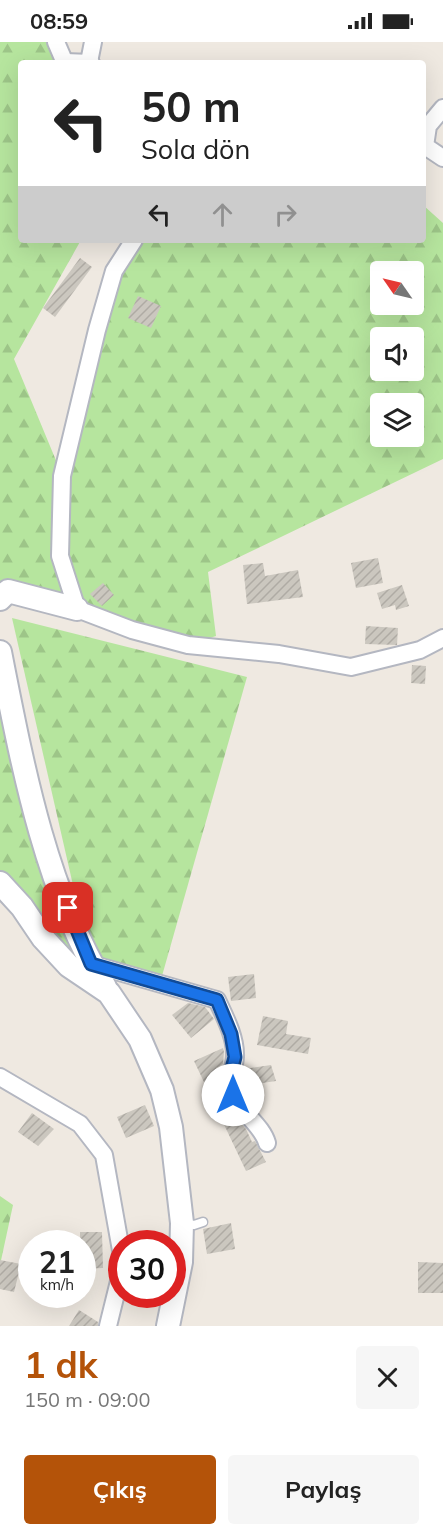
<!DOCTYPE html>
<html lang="tr">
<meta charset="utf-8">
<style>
body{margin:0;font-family:Mulish,sans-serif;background:#f6f6f6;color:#222;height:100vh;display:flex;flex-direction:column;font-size:22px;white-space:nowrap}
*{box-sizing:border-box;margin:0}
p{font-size:20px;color:#767676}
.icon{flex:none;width:33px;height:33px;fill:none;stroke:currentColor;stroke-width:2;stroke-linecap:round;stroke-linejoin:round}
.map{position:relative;height:1284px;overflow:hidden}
.sheet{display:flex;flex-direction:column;background:#fff;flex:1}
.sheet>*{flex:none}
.top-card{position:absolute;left:18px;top:18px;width:408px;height:183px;border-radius:6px;box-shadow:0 6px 24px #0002;background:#fff;color:#222;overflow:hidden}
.needle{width:39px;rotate:304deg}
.tools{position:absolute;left:370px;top:219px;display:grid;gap:12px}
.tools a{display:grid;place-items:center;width:54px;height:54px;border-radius:6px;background:#fff;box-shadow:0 6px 24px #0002;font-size:30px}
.speed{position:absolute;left:18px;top:1188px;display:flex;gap:12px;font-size:30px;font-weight:700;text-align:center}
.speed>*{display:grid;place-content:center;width:78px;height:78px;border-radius:50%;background:#fff;box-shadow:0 6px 24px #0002;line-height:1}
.speed small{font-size:15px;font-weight:400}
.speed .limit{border:9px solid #d22;background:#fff;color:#111}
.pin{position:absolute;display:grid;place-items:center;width:51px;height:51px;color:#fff;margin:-26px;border-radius:12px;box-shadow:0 3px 9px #0006}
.me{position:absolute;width:66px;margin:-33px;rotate:0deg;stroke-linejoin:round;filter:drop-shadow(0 0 4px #0008)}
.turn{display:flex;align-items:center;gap:21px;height:126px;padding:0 24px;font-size:27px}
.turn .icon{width:78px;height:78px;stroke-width:2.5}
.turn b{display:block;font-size:42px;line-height:51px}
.lanes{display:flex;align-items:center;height:57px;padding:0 24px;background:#0003;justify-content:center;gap:30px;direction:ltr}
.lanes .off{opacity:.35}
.round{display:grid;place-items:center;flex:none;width:63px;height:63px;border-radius:6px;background:#f6f6f6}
.overview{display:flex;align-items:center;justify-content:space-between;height:102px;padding:0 24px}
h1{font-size:36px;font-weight:700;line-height:45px;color:#b45309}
.cta{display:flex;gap:12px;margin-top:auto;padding:12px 24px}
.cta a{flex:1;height:69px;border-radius:6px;background:#b45309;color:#fff;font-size:24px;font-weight:700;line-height:69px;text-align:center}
.cta a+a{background:#f6f6f6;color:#222}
.status{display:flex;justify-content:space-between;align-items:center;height:42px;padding:0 30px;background:#fff;direction:ltr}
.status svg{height:16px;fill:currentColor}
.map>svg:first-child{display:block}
.forest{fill:url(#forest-firs);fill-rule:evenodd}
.building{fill:url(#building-hatch)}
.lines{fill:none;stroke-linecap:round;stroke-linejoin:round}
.lane-casing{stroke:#b4b7c1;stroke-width:11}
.street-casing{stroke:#b4b7c1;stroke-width:20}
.secondary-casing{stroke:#b4b7c1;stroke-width:26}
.lane{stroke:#fff;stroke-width:8}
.street{stroke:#fff;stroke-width:16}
.secondary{stroke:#fff;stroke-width:22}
.route-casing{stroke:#114b97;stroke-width:15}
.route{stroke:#1a73e8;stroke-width:10}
</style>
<div class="status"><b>08:59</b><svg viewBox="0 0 49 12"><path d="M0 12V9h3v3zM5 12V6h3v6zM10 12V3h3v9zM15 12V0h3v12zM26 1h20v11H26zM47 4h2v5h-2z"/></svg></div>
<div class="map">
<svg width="443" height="1284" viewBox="0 0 443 1284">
<defs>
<pattern id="forest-firs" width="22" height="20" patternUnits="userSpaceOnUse" patternTransform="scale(1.5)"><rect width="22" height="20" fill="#b6e59e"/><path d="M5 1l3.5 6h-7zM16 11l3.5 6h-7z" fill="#9dc588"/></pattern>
<pattern id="building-hatch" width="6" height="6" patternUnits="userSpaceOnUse" patternTransform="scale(1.5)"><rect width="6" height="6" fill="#cbc7bf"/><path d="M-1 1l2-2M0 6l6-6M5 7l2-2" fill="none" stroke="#afaba4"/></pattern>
</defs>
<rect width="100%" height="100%" fill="#efe9e1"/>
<g class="forest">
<path d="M0,0H57L75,21H21V198H81L14,317L62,433L97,288L134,198H423V163L443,181V417L208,530L216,594L188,603L64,563L0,557ZM381,230H414V262H381ZM381,296H414V328H381ZM381,362H414V394H381Z"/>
<path d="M12,576L247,635L160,941L91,922Z"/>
<path d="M0,607L91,939L0,847Z"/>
<path d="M0,1154L13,1163L0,1223Z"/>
</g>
<g class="building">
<path d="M80,216L92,225L55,275L43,266Z"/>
<path d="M138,254L161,264L151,286L128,276Z"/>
<path d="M378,516L383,541L356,546L351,521Z"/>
<path d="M263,521L265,534L298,528L303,555L247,562L243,523Z"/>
<path d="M103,541L114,553L102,564L90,552Z"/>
<path d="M402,543L409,564L396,568L395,563L382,567L377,551Z"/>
<path d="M366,584L398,586L397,603L365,602Z"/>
<path d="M412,623L426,624L425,642L411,641Z"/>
<path d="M254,932L256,956L231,959L228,935Z"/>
<path d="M188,961L205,965L214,977L191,996L172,973Z"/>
<path d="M263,974L288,979L286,992L311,996L308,1012L257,1003Z"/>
<path d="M223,1006L224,1010L223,1022L216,1026L220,1035L223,1055L232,1071L246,1087L252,1100L255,1099L266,1120L246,1129L194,1019Z"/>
<path d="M271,1023L276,1039L242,1044L244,1027Z"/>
<path d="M145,1063L154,1084L126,1096L117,1075Z"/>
<path d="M32,1071L54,1087L38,1104L18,1090Z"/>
<path d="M231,1181L235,1207L207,1212L203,1187Z"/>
<path d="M80,1190H102L103,1226L82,1227V1202H80Z"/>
<path d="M0,1218L21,1222L14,1250L0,1247Z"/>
<path d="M418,1220L443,1221V1251H418Z"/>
<path d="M79,1268L98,1280V1284H69Z"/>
</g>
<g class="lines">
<defs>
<path id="lane" d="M183,1181L194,1183L203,1180"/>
<g id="street">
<path d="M56,0L65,21"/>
<path d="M65,20L91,21"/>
<path d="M89,20L93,0"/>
<path d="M443,66L428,84L425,104L443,116"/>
<path d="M134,198L114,229L97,288L62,434L60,514L77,567L132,588L188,603L279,612L351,625L420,608L443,596"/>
<path d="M91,922L217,958C225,975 236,996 235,1015C234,1029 227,1037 233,1052C240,1070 262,1083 267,1101"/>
<path d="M0,1035L80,1082L104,1113L122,1214"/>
<path d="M108,1284L122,1227"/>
</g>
<g id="secondary">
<path d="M0,557L8,549L77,567"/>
<path d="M0,610C22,721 45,847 105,945"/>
<path d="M0,841L22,865L43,896L69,924L109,951L140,997L162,1048L171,1085L182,1181L181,1220L168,1284"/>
</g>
</defs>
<use href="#lane" class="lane-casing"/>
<use href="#street" class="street-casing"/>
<use href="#secondary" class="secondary-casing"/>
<use href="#lane" class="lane"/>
<use href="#street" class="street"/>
<use href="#secondary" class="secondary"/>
</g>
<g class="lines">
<defs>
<path id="route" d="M68,866L91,922L217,958L231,992L235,1015L230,1034L233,1053"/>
</defs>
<use href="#route" class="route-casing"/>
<use href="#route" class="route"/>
</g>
</svg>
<div class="tools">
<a><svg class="needle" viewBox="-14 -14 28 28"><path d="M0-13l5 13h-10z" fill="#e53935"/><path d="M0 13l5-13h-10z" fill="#767676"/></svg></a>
<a><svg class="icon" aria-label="sound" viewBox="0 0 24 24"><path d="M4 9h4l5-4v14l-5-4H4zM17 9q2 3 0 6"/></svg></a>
<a><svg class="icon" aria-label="layers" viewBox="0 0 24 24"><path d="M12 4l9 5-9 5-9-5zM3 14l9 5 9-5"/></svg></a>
</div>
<div class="speed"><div>21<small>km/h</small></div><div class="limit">30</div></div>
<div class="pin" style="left:68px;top:866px;background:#d93025"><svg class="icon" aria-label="arrive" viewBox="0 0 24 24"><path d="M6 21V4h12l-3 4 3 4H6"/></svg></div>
<svg class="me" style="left:233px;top:1053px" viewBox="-20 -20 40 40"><circle r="19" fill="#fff"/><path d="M0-13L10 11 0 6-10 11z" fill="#1a73e8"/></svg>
<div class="top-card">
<div class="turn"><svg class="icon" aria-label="left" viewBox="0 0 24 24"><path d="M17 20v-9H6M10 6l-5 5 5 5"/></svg><div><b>50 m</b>Sola dön</div></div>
<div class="lanes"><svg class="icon" aria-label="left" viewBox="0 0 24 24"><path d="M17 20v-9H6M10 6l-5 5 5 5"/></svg><svg class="icon off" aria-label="ahead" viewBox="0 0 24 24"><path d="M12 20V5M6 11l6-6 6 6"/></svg><svg class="icon off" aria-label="right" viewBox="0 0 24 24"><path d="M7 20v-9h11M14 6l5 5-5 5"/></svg></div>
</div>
</div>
<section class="sheet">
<div class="overview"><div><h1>1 dk</h1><p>150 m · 09:00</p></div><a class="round"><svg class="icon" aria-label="close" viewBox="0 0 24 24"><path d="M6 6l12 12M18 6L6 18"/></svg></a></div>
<div class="cta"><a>Çıkış</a><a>Paylaş</a></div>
</section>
